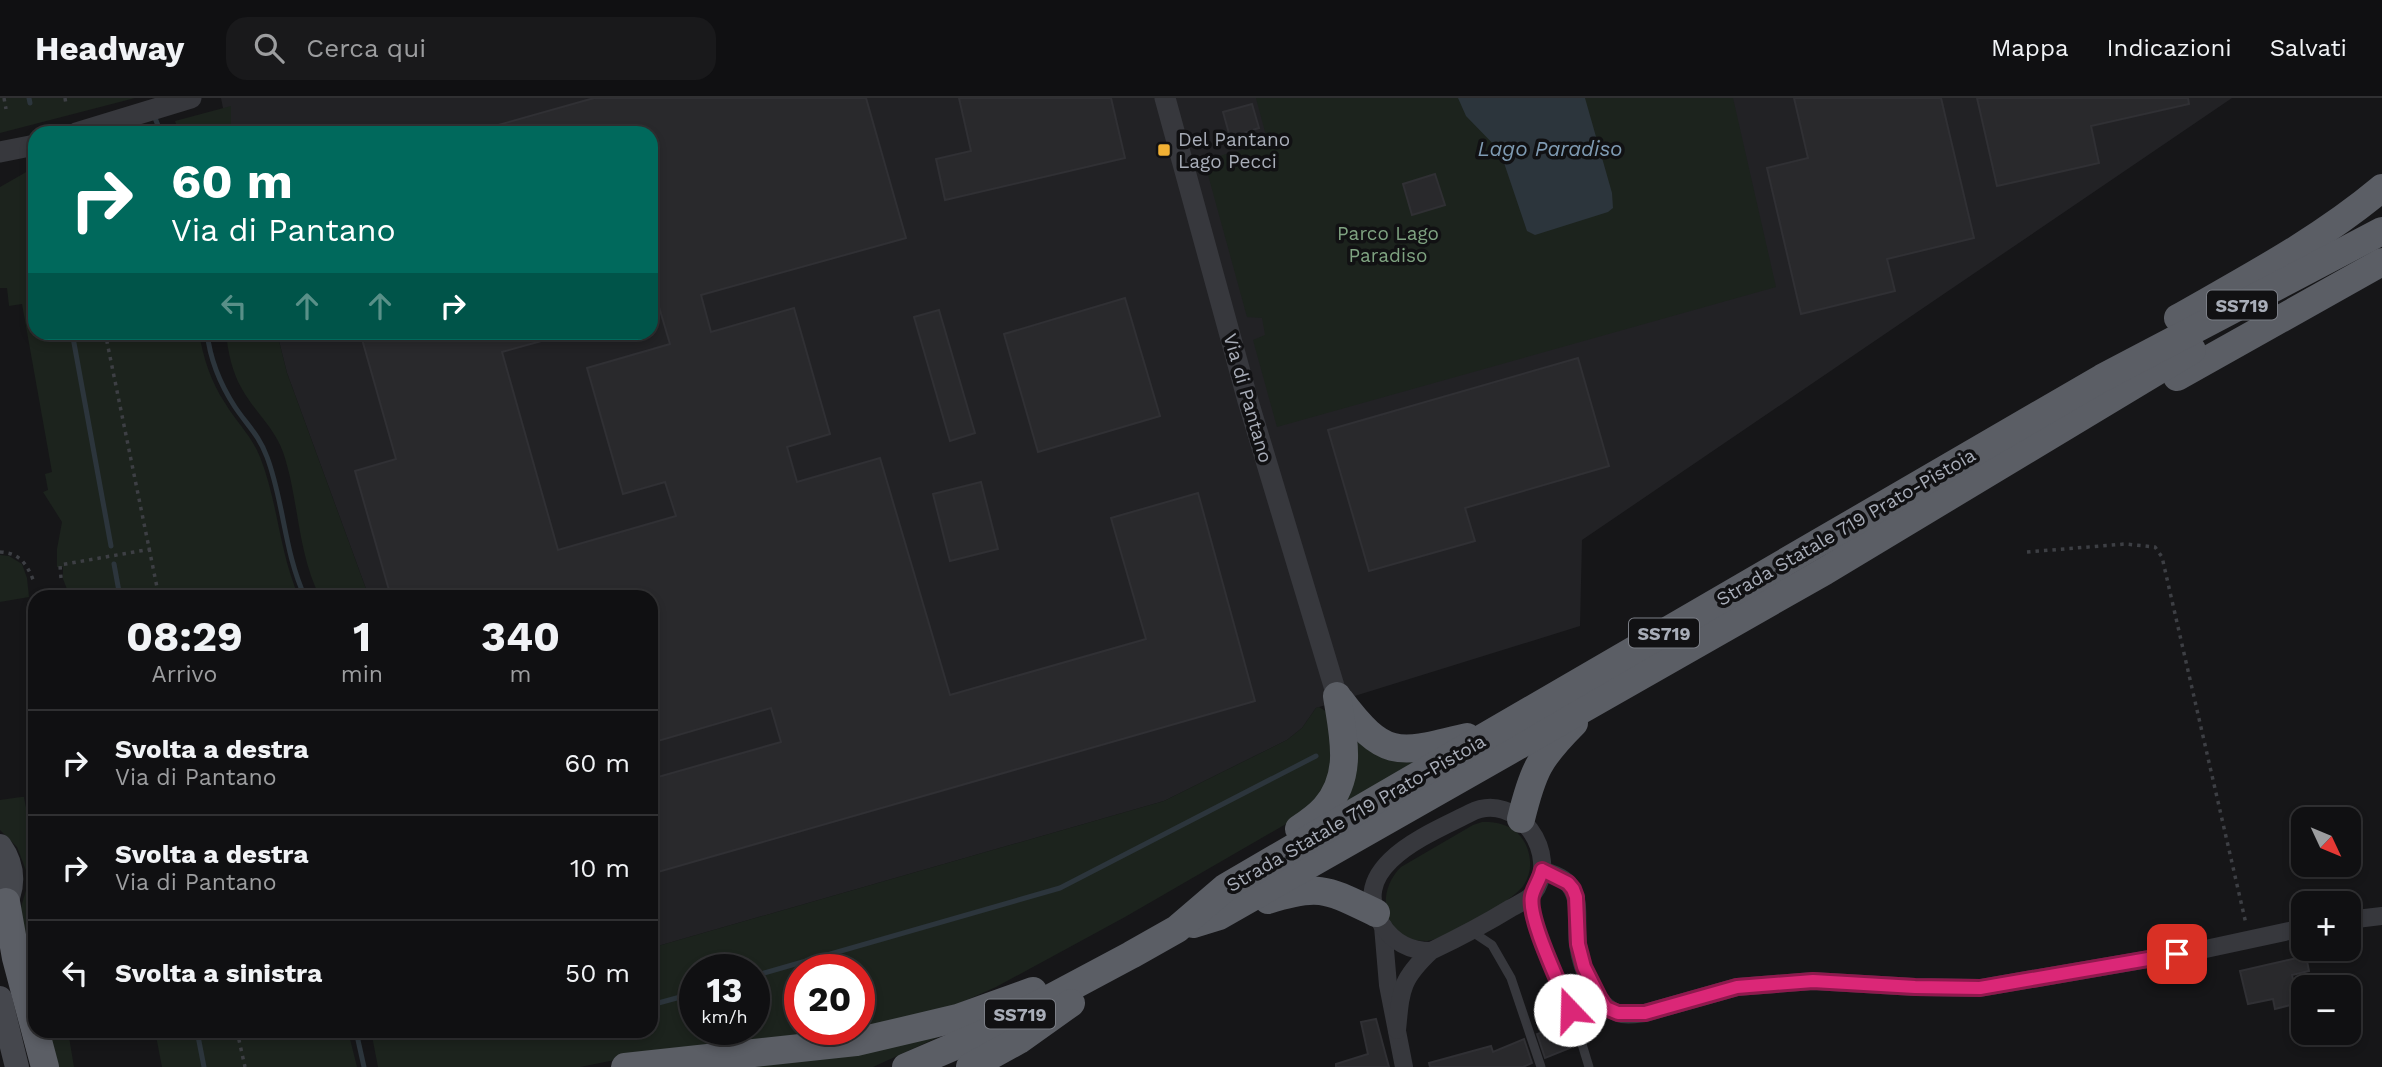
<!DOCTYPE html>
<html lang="it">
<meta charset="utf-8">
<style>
body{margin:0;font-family:"Work Sans",sans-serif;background:#19191b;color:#f1f3f6;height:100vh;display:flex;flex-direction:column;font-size:26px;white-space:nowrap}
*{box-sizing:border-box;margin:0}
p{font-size:23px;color:#9c9d9f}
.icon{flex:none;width:38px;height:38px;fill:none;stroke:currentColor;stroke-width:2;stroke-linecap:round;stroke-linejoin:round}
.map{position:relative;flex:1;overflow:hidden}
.details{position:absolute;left:28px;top:492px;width:630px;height:448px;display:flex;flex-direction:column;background:#101012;border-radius:21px;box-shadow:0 4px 10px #0003,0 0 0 2px #303032}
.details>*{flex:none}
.banner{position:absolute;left:28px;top:28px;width:630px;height:214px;border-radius:21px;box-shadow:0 4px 10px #0003,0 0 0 2px #303032;background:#00695c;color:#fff;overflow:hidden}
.needle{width:46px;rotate:134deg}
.controls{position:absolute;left:2291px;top:709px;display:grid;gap:14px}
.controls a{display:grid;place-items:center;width:70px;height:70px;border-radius:14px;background:#101012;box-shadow:0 4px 10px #0003,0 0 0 2px #303032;font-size:35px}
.speed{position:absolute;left:679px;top:856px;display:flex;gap:14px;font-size:35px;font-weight:700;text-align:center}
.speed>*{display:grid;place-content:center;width:91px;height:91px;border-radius:50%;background:#101012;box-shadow:0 4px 10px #0003,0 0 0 2px #303032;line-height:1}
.speed small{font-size:18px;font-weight:400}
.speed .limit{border:10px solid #d22;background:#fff;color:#111}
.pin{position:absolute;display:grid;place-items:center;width:60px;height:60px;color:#fff;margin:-30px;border-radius:14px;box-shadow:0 4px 10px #0006}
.me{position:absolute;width:77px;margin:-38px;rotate:339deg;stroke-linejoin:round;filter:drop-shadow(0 0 5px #0008)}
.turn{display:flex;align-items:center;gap:24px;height:147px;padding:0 28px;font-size:32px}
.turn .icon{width:91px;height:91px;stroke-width:2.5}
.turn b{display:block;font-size:49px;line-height:60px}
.lanes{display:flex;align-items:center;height:66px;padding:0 28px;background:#0003;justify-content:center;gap:35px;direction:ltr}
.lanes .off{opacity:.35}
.eta{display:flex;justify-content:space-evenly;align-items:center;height:119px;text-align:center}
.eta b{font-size:42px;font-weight:700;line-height:49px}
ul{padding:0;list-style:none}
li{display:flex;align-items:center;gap:21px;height:105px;padding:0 28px;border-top:2px solid #303032}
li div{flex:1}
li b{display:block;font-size:26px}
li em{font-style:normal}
header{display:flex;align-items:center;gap:42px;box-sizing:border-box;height:98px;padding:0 35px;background:#101012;border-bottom:2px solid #303032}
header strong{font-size:33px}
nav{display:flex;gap:38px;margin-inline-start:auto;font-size:24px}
.search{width:490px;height:63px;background:#19191b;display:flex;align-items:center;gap:18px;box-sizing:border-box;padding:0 24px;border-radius:21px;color:#9c9d9f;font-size:26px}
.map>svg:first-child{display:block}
.built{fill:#222225}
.green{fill:#1c231d;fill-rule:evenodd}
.water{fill:#2c353c}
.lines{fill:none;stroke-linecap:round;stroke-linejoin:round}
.stream{stroke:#2c353c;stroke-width:5}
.building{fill:#29292c;stroke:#303034;stroke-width:2}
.path{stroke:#3d3f44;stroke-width:3.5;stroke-dasharray:3.5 5;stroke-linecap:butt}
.service{stroke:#37383d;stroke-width:9}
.minor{stroke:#37383d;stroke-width:18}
.tertiary{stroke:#37383d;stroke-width:21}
.secondary{stroke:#45474d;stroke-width:24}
.trunk{stroke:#5b5e65;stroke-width:28}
.route-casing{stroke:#8e194d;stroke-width:18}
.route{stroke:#db2777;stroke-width:12}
.poi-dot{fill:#f2b134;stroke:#111113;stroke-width:2.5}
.labels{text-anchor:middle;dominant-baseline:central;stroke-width:7;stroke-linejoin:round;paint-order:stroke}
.shield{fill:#111113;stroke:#7b7e86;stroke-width:2}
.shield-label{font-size:18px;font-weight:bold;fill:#a8adb8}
.poi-label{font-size:19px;fill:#a8adb8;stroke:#111113;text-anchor:start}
.park-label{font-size:19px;fill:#7fa381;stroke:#111113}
.street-label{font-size:19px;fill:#a8adb8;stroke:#111113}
.water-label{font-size:21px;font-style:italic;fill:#7f9bb3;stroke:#111113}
</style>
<header>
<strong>Headway</strong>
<div class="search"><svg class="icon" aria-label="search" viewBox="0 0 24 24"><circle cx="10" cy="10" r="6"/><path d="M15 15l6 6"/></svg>Cerca qui</div>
<nav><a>Mappa</a><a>Indicazioni</a><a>Salvati</a></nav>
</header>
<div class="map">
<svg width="2382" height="969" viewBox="0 0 2382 969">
<rect width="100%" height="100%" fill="#161618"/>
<path class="built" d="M221,0H2232L1582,442L1580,528L1316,610L1302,630L1287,642L1164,703L651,850V499H369L287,275L277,235L651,234V35H228Z"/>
<g class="green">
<path d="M0,0H135L0,35Z"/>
<path d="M1256,0H1733L1776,189L1277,329L1253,242L1265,237L1262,220L1247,219L1204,62L1268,45Z"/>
<path d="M231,8V35H179L175,23Z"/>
<path d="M35,69V234L199,235C203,259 211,284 225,305C237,325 251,337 260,359C278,404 279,454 299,499H70L63,481V469H57V451L62,424L43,394L48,392L45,376L52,374L22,206L9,208L7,190H0V89Z"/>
<path d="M226,235H277L287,275L369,499H320C297,454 299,401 283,354C274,329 254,313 242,291C232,274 228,254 226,235Z"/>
<path d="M0,457L9,458L22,466L27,480L29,499L0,504Z"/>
<path d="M1319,609L1327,614L1338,668L1310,712L1125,819L996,889L960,905L902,926L625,960L580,969H378L371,933H651V850L1164,703L1287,642L1302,630L1316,610ZM695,872H754V931H695ZM800,872H859V931H800Z"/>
<path d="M1352,640L1413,663V665L1348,704L1345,699Z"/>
<path d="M21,699H24L31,737H35V901L19,816L27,789V775L17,749L0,732V702Z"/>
<path d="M1482,724C1500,723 1518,729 1526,747C1532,760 1532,776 1523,788C1513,803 1443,843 1426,843C1383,843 1374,795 1401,769L1473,727Z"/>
<path d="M956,931L873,969H700Z"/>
<path d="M43,933H68L74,969H53Z"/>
<path d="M155,933H348L357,969H162Z"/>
</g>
<path class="water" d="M1458,0H1585L1612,95L1613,110L1608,114L1535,137L1527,133L1500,53L1466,18Z"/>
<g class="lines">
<g class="stream">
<path d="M29,0L30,5"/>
<path d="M153,15L161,35"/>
<path d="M72,234L111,448"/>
<path d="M207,234C210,262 220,286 235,309C247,327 259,337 267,359C284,404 284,454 305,499"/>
<path d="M114,466L120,499"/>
<path d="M754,878L1060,790L1316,658"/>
<path d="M651,907L695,895"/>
<path d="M197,933L204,969"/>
<path d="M356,933L364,969"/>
</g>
</g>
<g class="building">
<path d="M594,0H866L906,140L701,197L711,234L794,210L830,336L787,349L797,384L880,360L950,597L1146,541L1111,420L1198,395L1255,603L651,776V681L781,644L771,610L651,645V499H391L355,373L396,361L360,234H555L556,239L502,254L558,452L676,418L665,384L623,396L587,270L670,246L659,209L651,212V35H484V31Z"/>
<path d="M959,0H1111L1125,60L945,102L936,61L971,53Z"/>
<path d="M1794,0H1941L1974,140L1887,161L1895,193L1801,216L1767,70L1808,60Z"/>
<path d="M1977,0H2188L2189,6L2091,28L2099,65L1997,88Z"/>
<path d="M1252,6L1259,30L1230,39L1223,14Z"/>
<path d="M1435,76L1445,107L1412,117L1403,86Z"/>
<path d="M1125,200L1160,318L1038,354L1004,236Z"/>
<path d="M939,212L975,335L950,343L914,219Z"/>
<path d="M1578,260L1609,368L1465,410L1475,443L1369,473L1328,332Z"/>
<path d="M981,384L998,451L950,463L933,396Z"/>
<path d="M2306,858L2309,873L2292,877L2298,905L2275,911L2273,901L2248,906L2240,873Z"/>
<path d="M1376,921L1389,969H1336V966L1368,956L1361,924Z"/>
<path d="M1567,925L1575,948L1545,960L1537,936Z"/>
<path d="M1524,941L1532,965L1523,969H1430L1429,965L1491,948L1493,954Z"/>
</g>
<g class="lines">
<g class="path">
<path d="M4,0L6,11"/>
<path d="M65,0L66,6"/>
<path d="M105,234L159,499"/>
<path d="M0,454C20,455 27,466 34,484"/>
<path d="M2027,454L2125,446L2155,449L2162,459L2246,826"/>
<path d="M61,480L60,467L151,451"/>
<path d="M237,933L245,969"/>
</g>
<g class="service">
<path d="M1532,799L1536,831L1578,933L1589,969"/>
<path d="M1471,833L1492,847L1511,880L1541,969"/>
</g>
<g class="minor">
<path d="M1542,772C1552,776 1564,779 1570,788C1582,804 1575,828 1578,847C1581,868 1595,908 1618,915C1626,918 1636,916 1645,915L1737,889L1813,883L1915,889L1980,890L2201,852L2303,830"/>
<path d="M2348,822L2382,818"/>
<path d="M1383,828L1388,887L1404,969"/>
<path d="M1397,932C1401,892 1400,882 1431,853C1458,840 1485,826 1511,810C1518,806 1528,802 1533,796C1562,757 1517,691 1470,715C1431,735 1344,768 1382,827C1394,845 1410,853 1431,853"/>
</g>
<g class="tertiary">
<path d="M1165,0L1248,303L1337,598"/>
<path d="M76,35L191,0"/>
<path d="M0,54L35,47"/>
</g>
<g class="secondary">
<path d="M0,748C15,769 15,793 0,814"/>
<path d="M0,900L17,969"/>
</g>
<g class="trunk">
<path d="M2178,220C2248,180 2320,142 2382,90"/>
<path d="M2177,279L2382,164"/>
<path d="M1340,602C1385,662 1398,656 1467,639"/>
<path d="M1521,721C1533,672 1539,660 1574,625"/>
<path d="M1299,731C1308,725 1318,718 1325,710C1354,677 1343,637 1337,598"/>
<path d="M1268,802C1320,785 1328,792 1376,815"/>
<path d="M6,804L16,860L45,969"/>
<path d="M1193,826L1219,818L1825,473L2192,252"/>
<path d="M625,969L856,944L958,920L1033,893"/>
<path d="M906,969L983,936L1131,857L1177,831L1226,789L2102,280L2382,133"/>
<path d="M970,969L1019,942L1071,905"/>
</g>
</g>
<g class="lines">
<defs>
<path id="route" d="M1570,912C1561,888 1527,820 1532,798C1534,789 1540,782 1542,772L1568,785L1573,791L1576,799L1578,846L1584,869L1599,899L1606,910L1618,915H1645L1737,889L1813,883L1915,889L1980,890L2177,856"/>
</defs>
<use href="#route" class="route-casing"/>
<use href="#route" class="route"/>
</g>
<rect class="poi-dot" x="1157" y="45" width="14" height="14" rx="3.5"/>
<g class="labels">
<g class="shield">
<rect x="2207" y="192.5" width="70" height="29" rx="5"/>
<rect x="1629" y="520.5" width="70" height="29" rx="5"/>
<rect x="985" y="901.5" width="70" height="29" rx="5"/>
</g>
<g class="shield-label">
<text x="2242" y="207">SS719</text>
<text x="1664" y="535">SS719</text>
<text x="1020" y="916">SS719</text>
</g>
<g class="poi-label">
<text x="1178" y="41">Del Pantano<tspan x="1178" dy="22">Lago Pecci</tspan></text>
</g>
<g class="park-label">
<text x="1388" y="135">Parco Lago<tspan x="1388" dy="22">Paradiso</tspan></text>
</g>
<g class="street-label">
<text transform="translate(1248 300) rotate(74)">Via di Pantano</text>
<text transform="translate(1846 429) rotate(-30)">Strada Statale 719 Prato-Pistoia</text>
<text transform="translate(1356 715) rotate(-30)">Strada Statale 719 Prato-Pistoia</text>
</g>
<g class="water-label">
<text x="1550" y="50">Lago Paradiso</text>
</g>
</g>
</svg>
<div class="controls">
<a><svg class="needle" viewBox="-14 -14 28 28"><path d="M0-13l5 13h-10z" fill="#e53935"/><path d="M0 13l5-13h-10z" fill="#9c9d9f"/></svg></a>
<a>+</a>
<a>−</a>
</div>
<div class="speed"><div>13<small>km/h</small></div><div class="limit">20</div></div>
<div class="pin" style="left:2177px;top:856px;background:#d93025"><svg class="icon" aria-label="arrive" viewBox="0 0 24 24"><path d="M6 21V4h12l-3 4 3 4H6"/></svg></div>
<svg class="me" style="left:1570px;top:912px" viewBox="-20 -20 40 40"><circle r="19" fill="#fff"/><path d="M0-13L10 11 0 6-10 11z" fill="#db2777"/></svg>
<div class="banner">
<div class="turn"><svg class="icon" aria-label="right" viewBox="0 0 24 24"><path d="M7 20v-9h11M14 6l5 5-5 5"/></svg><div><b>60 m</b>Via di Pantano</div></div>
<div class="lanes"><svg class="icon off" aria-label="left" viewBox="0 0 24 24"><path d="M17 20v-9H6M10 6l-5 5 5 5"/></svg><svg class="icon off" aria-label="ahead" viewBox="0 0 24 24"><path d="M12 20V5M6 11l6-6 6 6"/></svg><svg class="icon off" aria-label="ahead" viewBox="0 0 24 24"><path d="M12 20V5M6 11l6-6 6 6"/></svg><svg class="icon" aria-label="right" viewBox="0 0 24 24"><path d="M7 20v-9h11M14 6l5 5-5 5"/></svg></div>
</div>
<section class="details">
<div class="eta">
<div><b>08:29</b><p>Arrivo</p></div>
<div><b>1</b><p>min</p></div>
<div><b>340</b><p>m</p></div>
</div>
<ul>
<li><svg class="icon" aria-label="right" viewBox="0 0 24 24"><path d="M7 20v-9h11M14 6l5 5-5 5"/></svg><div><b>Svolta a destra</b><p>Via di Pantano</p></div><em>60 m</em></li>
<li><svg class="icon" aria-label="right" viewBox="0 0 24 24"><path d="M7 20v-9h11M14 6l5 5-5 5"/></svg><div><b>Svolta a destra</b><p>Via di Pantano</p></div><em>10 m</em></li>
<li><svg class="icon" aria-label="left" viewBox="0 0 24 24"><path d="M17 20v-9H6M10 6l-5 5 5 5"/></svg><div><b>Svolta a sinistra</b></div><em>50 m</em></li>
</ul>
</section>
</div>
